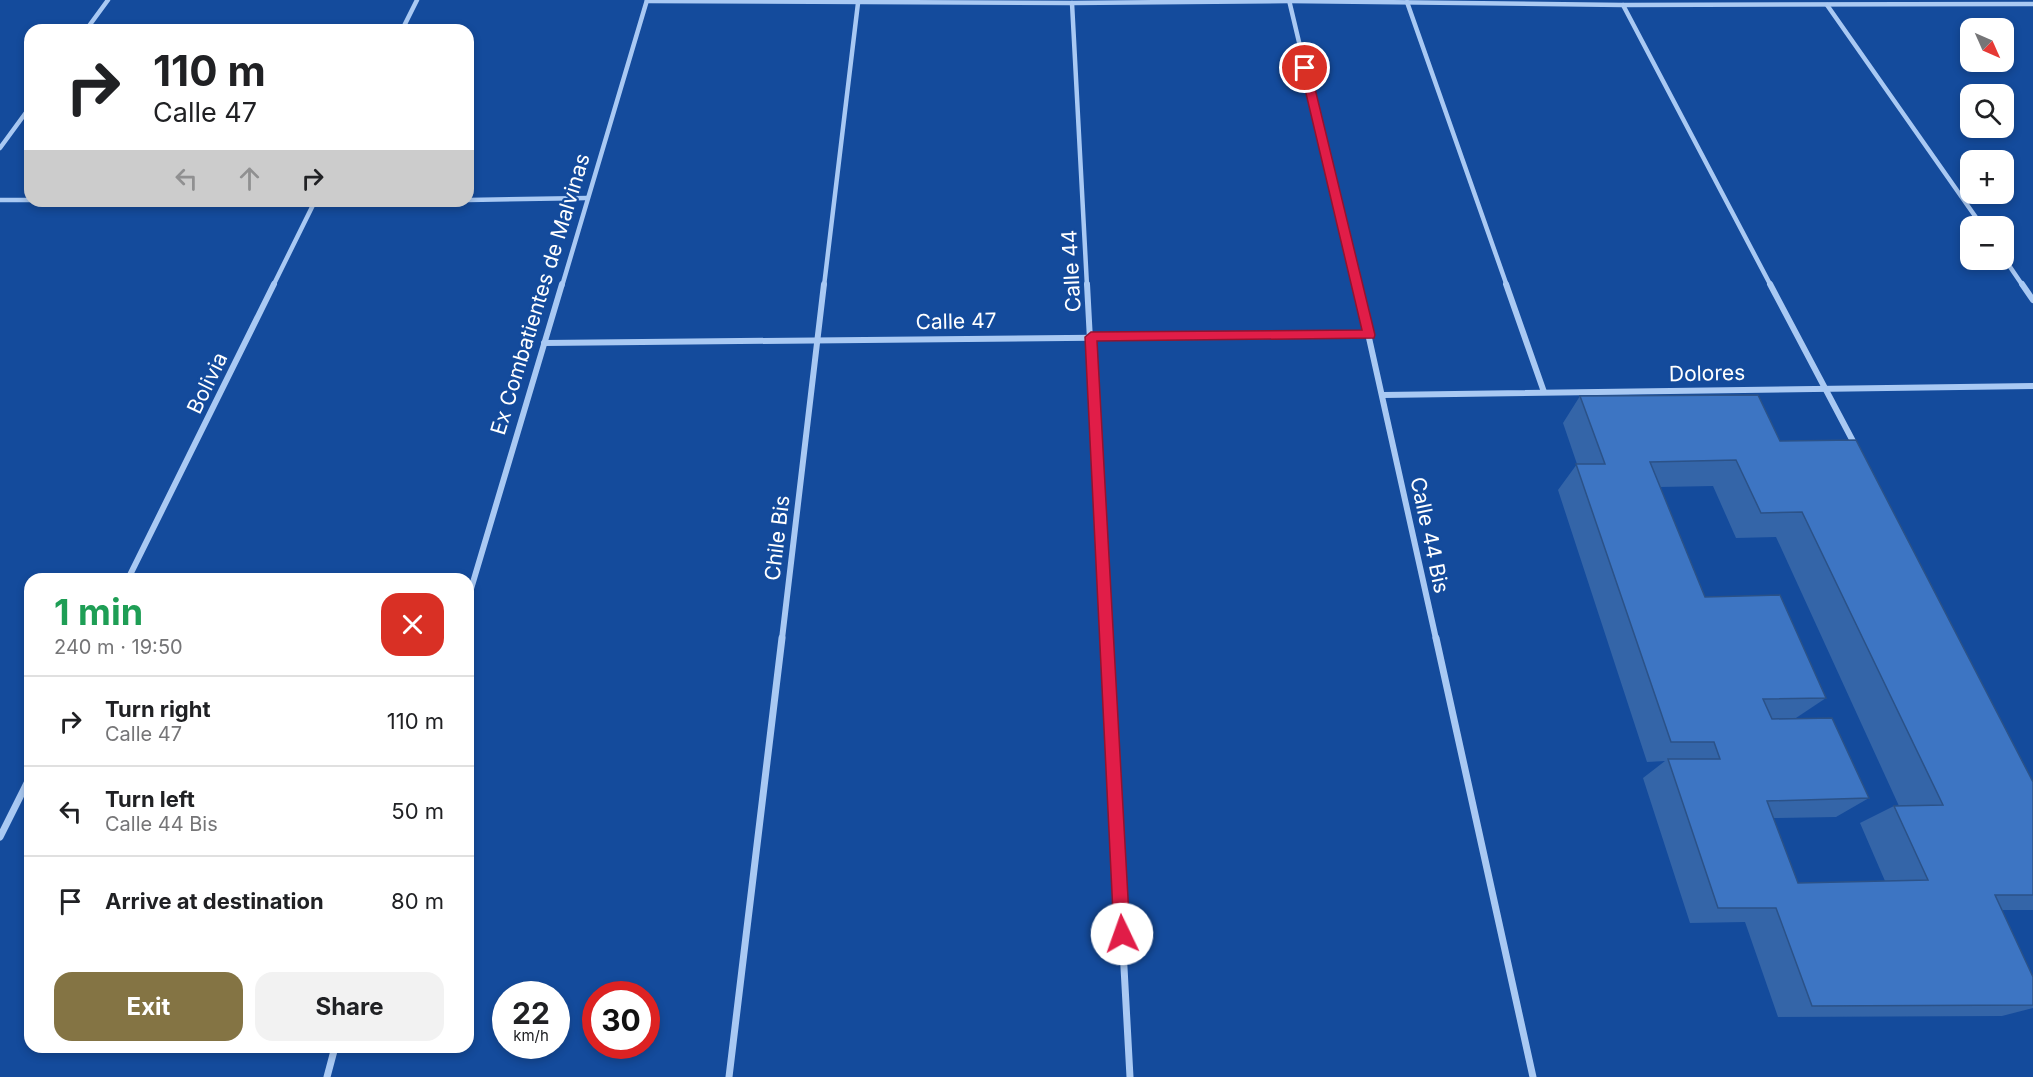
<!DOCTYPE html>
<meta charset="utf-8">
<style>
body{margin:0;font-family:Inter,sans-serif;background:#f2f2f2;color:#202124;height:100vh;display:flex;flex-direction:column;font-size:22px;white-space:nowrap}
*{box-sizing:border-box;margin:0}
p{font-size:20px;color:#757577}
.icon{flex:none;width:33px;height:33px;fill:none;stroke:currentColor;stroke-width:2;stroke-linecap:round;stroke-linejoin:round}
.map{position:relative;flex:1;overflow:hidden}
.details{position:absolute;left:24px;top:573px;width:450px;height:480px;display:flex;flex-direction:column;background:#fff;border-radius:18px;box-shadow:0 3px 9px #0003}
.details>*{flex:none}
.top-card{position:absolute;left:24px;top:24px;width:450px;height:183px;border-radius:18px;box-shadow:0 3px 9px #0003;background:#fff;color:#202124;overflow:hidden}
.needle{width:39px;rotate:135deg}
.tools{position:absolute;left:1960px;top:18px;display:grid;gap:12px}
.tools a{display:grid;place-items:center;width:54px;height:54px;border-radius:12px;background:#fff;box-shadow:0 3px 9px #0003;font-size:30px}
.speed{position:absolute;left:492px;top:981px;display:flex;gap:12px;font-size:30px;font-weight:700;text-align:center}
.speed>*{display:grid;place-content:center;width:78px;height:78px;border-radius:50%;background:#fff;box-shadow:0 3px 9px #0003;line-height:1}
.speed small{font-size:15px;font-weight:400}
.speed .limit{border:9px solid #d22;background:#fff;color:#111}
.pin{position:absolute;display:grid;place-items:center;width:51px;height:51px;color:#fff;margin:-26px;border:3px solid #fff;border-radius:50%;box-shadow:0 2px 6px #0007}
.me{position:absolute;width:66px;margin:-33px;rotate:357deg;stroke-linejoin:round;filter:drop-shadow(0 0 4px #0008)}
.turn{display:flex;align-items:center;gap:21px;height:126px;padding:0 30px;font-size:27px}
.turn .icon{width:78px;height:78px;stroke-width:2.5}
.turn b{display:block;font-size:42px;line-height:51px}
.lanes{display:flex;align-items:center;height:57px;padding:0 30px;background:#0003;justify-content:center;gap:30px;direction:ltr}
.lanes .off{opacity:.35}
.round{display:grid;place-items:center;flex:none;width:63px;height:63px;border-radius:18px;background:#f2f2f2}
.overview{display:flex;align-items:center;justify-content:space-between;height:102px;padding:0 30px}
h1{font-size:36px;font-weight:700;line-height:45px;color:#1e9e55}
.action{display:flex;gap:12px;margin-top:auto;padding:12px 30px}
.action a{flex:1;height:69px;border-radius:18px;background:#847444;color:#fff;font-size:24px;font-weight:700;line-height:69px;text-align:center}
.action a+a{background:#f2f2f2;color:#202124}
ul{padding:0;list-style:none}
li{display:flex;align-items:center;gap:18px;height:90px;padding:0 30px;border-top:2px solid #e0e0e0}
li div{flex:1}
li b{display:block;font-size:22px}
li em{font-style:normal}
.map>svg:first-child{display:block}
.lines{fill:none;stroke-linecap:round;stroke-linejoin:round}
.minor-far2{stroke:#a9c9f3;stroke-width:4.5}
.minor-far1{stroke:#a9c9f3;stroke-width:6}
.minor{stroke:#a9c9f3;stroke-width:7}
.wall{fill:#3465a8;fill-rule:evenodd}
.building{fill:#3d75c3;stroke:#2b5288;stroke-width:1.5;fill-rule:evenodd}
.route{fill:#e11d48;stroke:#92132f;stroke-width:1.5}
.labels{text-anchor:middle;dominant-baseline:central;stroke-width:4.5;stroke-linejoin:round;paint-order:stroke}
.street-label{font-size:21px;fill:#fff;stroke:#144b9c}
</style>
<div class="map">
<svg width="2033" height="1077" viewBox="0 0 2033 1077">
<rect width="100%" height="100%" fill="#144b9c"/>
<g class="lines">
<g class="minor-far2">
<path d="M1289,0L1357,286"/>
<path d="M647,1L1072,3L1289,1L1623,5L2033,4"/>
<path d="M1407,2L1507,286"/>
<path d="M1072,3L1087,286"/>
<path d="M1623,5L1771,286"/>
<path d="M1827,5L1982,226"/>
<path d="M86,30L108,0"/>
<path d="M402,30L417,0"/>
<path d="M0,148L30,107"/>
<path d="M0,200H30"/>
<path d="M468,200L587,198"/>
<path d="M80,201L314,203L438,201"/>
<path d="M2004,258L2023,286"/>
<path d="M273,286L315,201"/>
<path d="M562,286L647,0"/>
<path d="M824,286L858,3"/>
</g>
<g class="minor-far1">
<path d="M1087,284L1106,639"/>
<path d="M1357,284L1436,639"/>
<path d="M1506,284L1544,392"/>
<path d="M1770,284L1855,445"/>
<path d="M2022,284L2033,300"/>
<path d="M544,343L1369,335"/>
<path d="M1383,395L2033,386"/>
<path d="M128,579L274,284"/>
<path d="M468,599L562,284"/>
<path d="M782,639L824,284"/>
</g>
<g class="minor">
<path d="M1106,638L1130,1077"/>
<path d="M1436,638L1533,1077"/>
<path d="M0,837L30,777"/>
<path d="M327,1077L335,1047"/>
<path d="M729,1077L782,638"/>
</g>
</g>
<path class="wall" d="M1580,396L1780,441L2033,782V910H2002L2033,977V1008L2002,1016L1778,1017L1745,922L1690,923L1643,778L1665,761L1647,762L1558,490L1577,464L1563,423ZM1713,486L1736,538L1776,537L1899,806H1894L1860,823L1885,881L1798,883L1773,818L1836,817L1869,798L1772,719L1796,718L1826,698L1705,597L1660,487Z"/>
<path class="building" d="M1758,395L1780,441L1856,440L2033,782V895H1995L2033,977V1005L1812,1006L1776,908H1718L1668,759H1720L1714,742H1671L1576,464H1605L1580,396ZM1736,460L1761,513L1802,512L1943,805L1894,806L1928,880L1798,883L1767,801L1869,798L1832,718L1772,719L1763,699L1826,698L1780,595L1705,597L1650,462Z"/>
<path class="route" d="M1305,65L1310,68L1375,335L1374,338L1097,341L1130,934L1128,940L1122,942L1116,940L1114,934L1085,337L1091,332L1362,330L1300,68Z"/>
<g class="labels">
<g class="street-label">
<text transform="translate(1071 271) rotate(-93)">Calle 44</text>
<text transform="translate(540 294) rotate(-73)">Ex Combatientes de Malvinas</text>
<text transform="translate(956 321) rotate(-1)">Calle 47</text>
<text transform="translate(1707 373) rotate(-1)">Dolores</text>
<text transform="translate(207 383) rotate(-64)">Bolivia</text>
<text transform="translate(1430 535) rotate(78)">Calle 44 Bis</text>
<text transform="translate(777 538) rotate(-83)">Chile Bis</text>
</g>
</g>
</svg>
<div class="tools">
<a><svg class="needle" viewBox="-14 -14 28 28"><path d="M0-13l5 13h-10z" fill="#e53935"/><path d="M0 13l5-13h-10z" fill="#757577"/></svg></a>
<a><svg class="icon" aria-label="search" viewBox="0 0 24 24"><circle cx="10" cy="10" r="6"/><path d="M15 15l6 6"/></svg></a>
<a>+</a>
<a>−</a>
</div>
<div class="speed"><div>22<small>km/h</small></div><div class="limit">30</div></div>
<div class="pin" style="left:1305px;top:68px;background:#d93025"><svg class="icon" aria-label="arrive" viewBox="0 0 24 24"><path d="M6 21V4h12l-3 4 3 4H6"/></svg></div>
<svg class="me" style="left:1122px;top:934px" viewBox="-20 -20 40 40"><circle r="19" fill="#fff"/><path d="M0-13L10 11 0 6-10 11z" fill="#e11d48"/></svg>
<div class="top-card">
<div class="turn"><svg class="icon" aria-label="right" viewBox="0 0 24 24"><path d="M7 20v-9h11M14 6l5 5-5 5"/></svg><div><b>110 m</b>Calle 47</div></div>
<div class="lanes"><svg class="icon off" aria-label="left" viewBox="0 0 24 24"><path d="M17 20v-9H6M10 6l-5 5 5 5"/></svg><svg class="icon off" aria-label="ahead" viewBox="0 0 24 24"><path d="M12 20V5M6 11l6-6 6 6"/></svg><svg class="icon" aria-label="right" viewBox="0 0 24 24"><path d="M7 20v-9h11M14 6l5 5-5 5"/></svg></div>
</div>
<section class="details">
<div class="overview"><div><h1>1 min</h1><p>240 m · 19:50</p></div><a class="round" style="background:#d93025;color:#fff"><svg class="icon" aria-label="close" viewBox="0 0 24 24"><path d="M6 6l12 12M18 6L6 18"/></svg></a></div>
<ul>
<li><svg class="icon" aria-label="right" viewBox="0 0 24 24"><path d="M7 20v-9h11M14 6l5 5-5 5"/></svg><div><b>Turn right</b><p>Calle 47</p></div><em>110 m</em></li>
<li><svg class="icon" aria-label="left" viewBox="0 0 24 24"><path d="M17 20v-9H6M10 6l-5 5 5 5"/></svg><div><b>Turn left</b><p>Calle 44 Bis</p></div><em>50 m</em></li>
<li><svg class="icon" aria-label="arrive" viewBox="0 0 24 24"><path d="M6 21V4h12l-3 4 3 4H6"/></svg><div><b>Arrive at destination</b></div><em>80 m</em></li>
</ul>
<div class="action"><a>Exit</a><a>Share</a></div>
</section>
</div>
